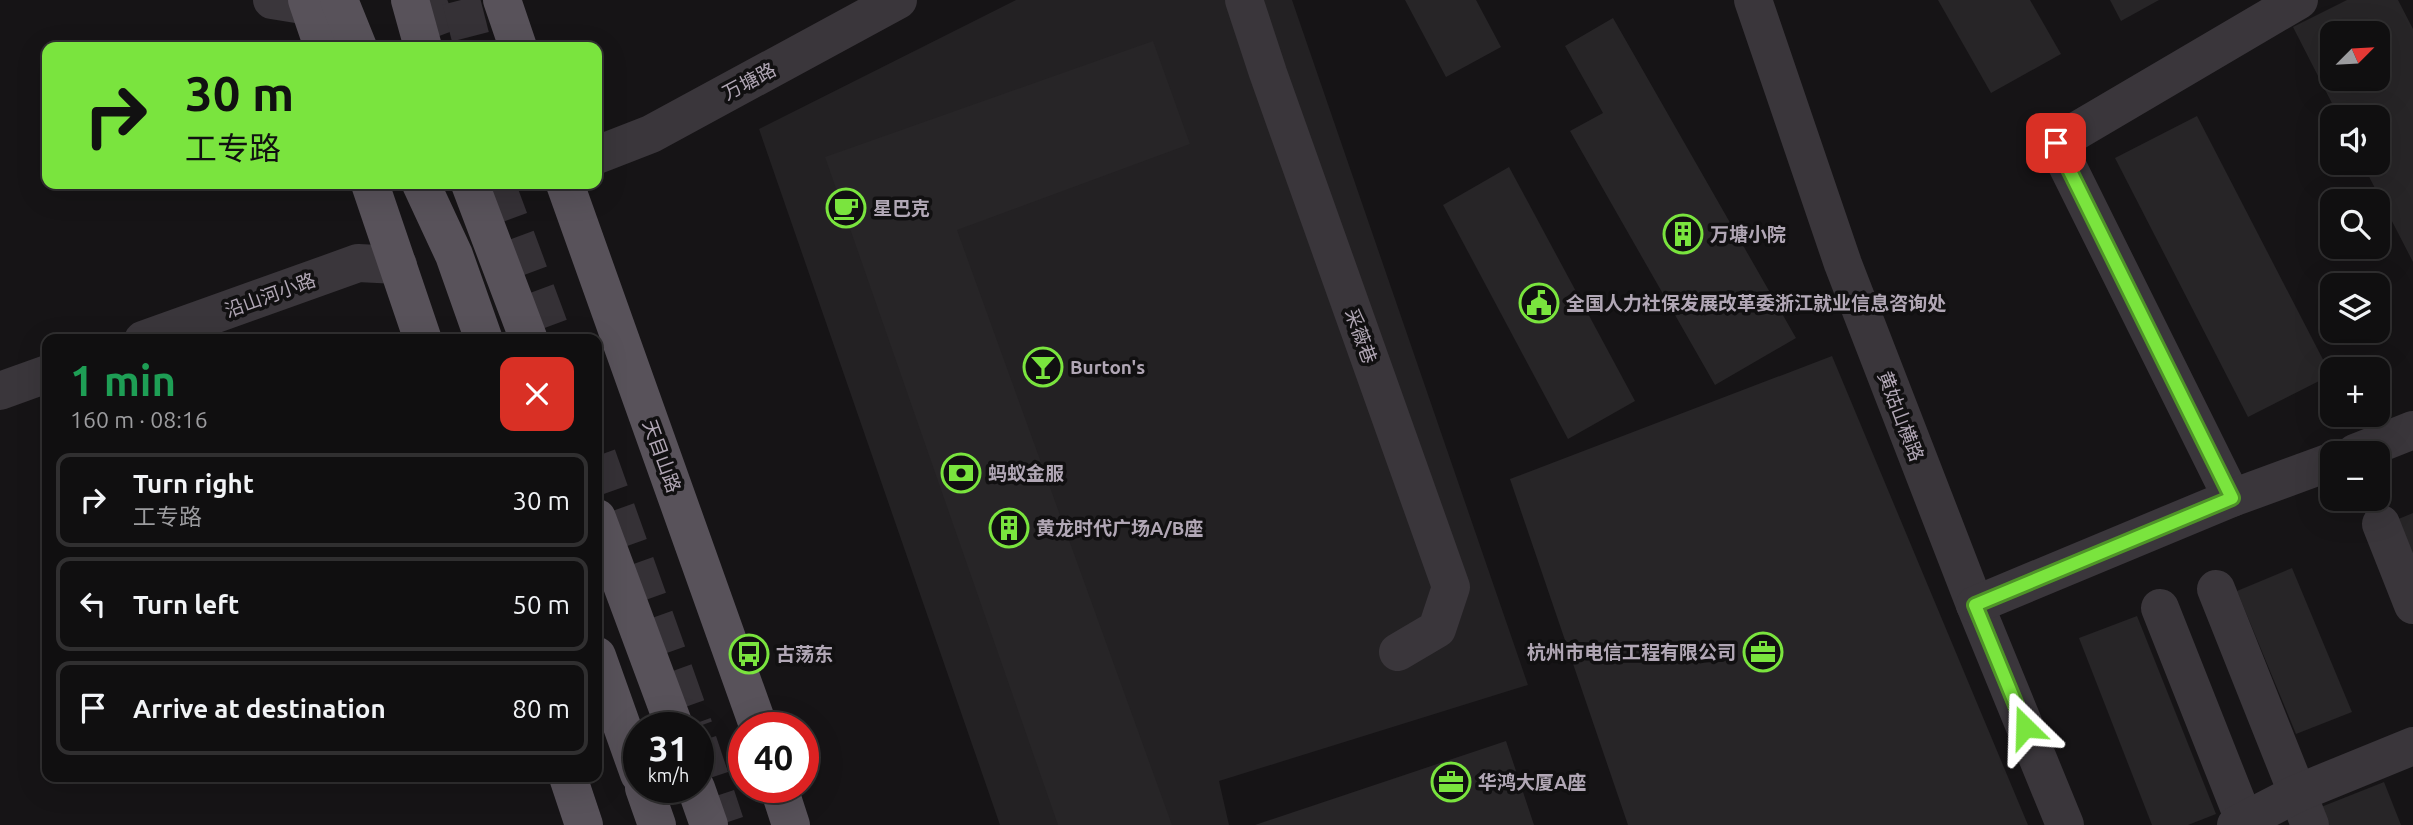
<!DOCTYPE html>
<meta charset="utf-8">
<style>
body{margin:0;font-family:Ubuntu,"Noto Sans SC",sans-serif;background:#1e1d1e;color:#f1f3f6;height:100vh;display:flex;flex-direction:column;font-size:26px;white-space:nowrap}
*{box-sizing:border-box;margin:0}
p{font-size:23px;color:#9c9c9f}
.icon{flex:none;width:38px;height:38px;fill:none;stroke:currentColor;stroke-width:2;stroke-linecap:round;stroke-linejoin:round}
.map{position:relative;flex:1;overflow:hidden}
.sheet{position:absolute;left:42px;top:334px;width:560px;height:448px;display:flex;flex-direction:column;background:#100f10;border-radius:14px;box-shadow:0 7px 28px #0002,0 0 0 2px #302f30}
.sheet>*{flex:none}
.banner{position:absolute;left:42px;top:42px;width:560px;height:147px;border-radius:14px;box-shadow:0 7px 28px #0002,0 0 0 2px #302f30;background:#7ae43e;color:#111;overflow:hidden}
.needle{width:46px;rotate:66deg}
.tools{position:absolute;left:2320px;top:21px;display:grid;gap:14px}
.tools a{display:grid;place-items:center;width:70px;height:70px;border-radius:14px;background:#100f10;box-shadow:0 7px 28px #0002,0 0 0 2px #302f30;font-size:35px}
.speed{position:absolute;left:623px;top:712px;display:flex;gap:14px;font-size:35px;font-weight:700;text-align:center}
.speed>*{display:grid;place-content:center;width:91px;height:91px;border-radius:50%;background:#100f10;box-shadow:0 7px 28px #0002,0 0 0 2px #302f30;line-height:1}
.speed small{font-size:18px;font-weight:400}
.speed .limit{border:10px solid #d22;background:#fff;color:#111}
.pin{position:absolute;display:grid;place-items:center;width:60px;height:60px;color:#fff;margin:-30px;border-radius:14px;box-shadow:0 4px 10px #0006}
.me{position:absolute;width:77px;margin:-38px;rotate:338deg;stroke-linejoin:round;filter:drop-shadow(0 0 5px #0008)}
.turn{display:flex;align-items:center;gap:24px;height:147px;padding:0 28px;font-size:32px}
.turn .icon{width:91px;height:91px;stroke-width:2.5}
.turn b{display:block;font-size:49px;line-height:60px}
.round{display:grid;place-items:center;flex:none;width:74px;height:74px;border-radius:14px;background:#1e1d1e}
.head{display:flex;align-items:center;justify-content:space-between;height:119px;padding:0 28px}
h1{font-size:42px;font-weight:600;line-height:52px;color:#1e9e55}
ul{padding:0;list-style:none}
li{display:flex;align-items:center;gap:21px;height:94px;margin:0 14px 10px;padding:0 14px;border:4px solid #302f30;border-radius:14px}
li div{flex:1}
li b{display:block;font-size:26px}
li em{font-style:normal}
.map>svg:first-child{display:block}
.built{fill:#232123}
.building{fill:#272527;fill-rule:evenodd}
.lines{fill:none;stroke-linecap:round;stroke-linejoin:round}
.highway-tunnel{stroke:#353136;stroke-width:38;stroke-dasharray:38 19;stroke-linecap:butt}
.minor{stroke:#3a363b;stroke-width:38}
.major{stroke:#58525a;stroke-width:38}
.route-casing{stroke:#4f9428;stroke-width:18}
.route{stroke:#7ae43e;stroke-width:12}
.labels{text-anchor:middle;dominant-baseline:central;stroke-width:7;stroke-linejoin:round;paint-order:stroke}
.street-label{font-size:19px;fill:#b1a7b5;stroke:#111011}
.poi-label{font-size:19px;font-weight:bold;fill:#b1a7b5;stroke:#111011;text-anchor:start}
</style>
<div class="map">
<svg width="2413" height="825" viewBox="0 0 2413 825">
<rect width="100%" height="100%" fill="#161416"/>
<path class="built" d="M1016,0H1292L1528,685L1219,781L1229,825H1000L759,129Z"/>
<g class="building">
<path d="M1405,0H1476L1501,47L1446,77Z"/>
<path d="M1938,0H2030L2061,54L1991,93Z"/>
<path d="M2110,0H2159L2121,21Z"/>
<path d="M2347,0H2398L2413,29V262L2362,163H2378V117H2339L2293,27ZM2333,33H2378V79H2333Z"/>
<path d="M1613,18L1796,338L1715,385L1570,131L1603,113L1565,46Z"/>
<path d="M1153,41L1190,144L957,230L1172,825H1058L825,157Z"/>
<path d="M2197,116L2331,375L2248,417L2115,158Z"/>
<path d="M1509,167L1635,401L1568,439L1443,205Z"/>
<path d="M1832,356L2028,825H1628L1510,479Z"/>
<path d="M2413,513V563L2396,520Z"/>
<path d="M2292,568L2352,712L2296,734L2237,591Z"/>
<path d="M2137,616L2216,814L2188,825H2152L2079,638Z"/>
<path d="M1506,741L1534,825H1255Z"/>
<path d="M2384,782L2401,825H2329L2321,807Z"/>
</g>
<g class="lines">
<g class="highway-tunnel">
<path d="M427,0L445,47"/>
<path d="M461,0L473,47"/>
<path d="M496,184L554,340"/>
<path d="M597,456L694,728"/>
<path d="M698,742L725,823"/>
</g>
<g class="minor">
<path d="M272,0L309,6L335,21"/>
<path d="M1244,0L1268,73L1451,587L1437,629L1398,652"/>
<path d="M1753,0L1843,264L1975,605L2065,825"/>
<path d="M597,155L651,134L898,0"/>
<path d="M143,340L358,263L398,265"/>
<path d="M0,391L47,374"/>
<path d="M2355,453L2413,430"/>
<path d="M2232,498L2056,143L2299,0"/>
<path d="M2381,524L2413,605"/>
<path d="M2216,589L2310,825"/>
<path d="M1975,605L2232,498L2333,461"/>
<path d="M2160,608L2246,825"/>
<path d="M2236,825L2298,793L2413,746"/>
</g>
<g class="major">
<path d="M307,0L323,47"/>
<path d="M339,0L358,47"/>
<path d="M410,0L423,47"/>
<path d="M502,0L518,47"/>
<path d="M370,184L423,340"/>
<path d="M421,184L454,255L484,340"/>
<path d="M470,184L529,340"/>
<path d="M565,184L759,728"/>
<path d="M597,518L675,728"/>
<path d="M597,656L639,774"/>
<path d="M568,777L584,825"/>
<path d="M644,788L657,825"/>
<path d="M696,788L709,825"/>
<path d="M779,788L791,825"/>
</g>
</g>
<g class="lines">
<defs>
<path id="route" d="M2025,727L1975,605L2232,498L2056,143"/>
</defs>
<use href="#route" class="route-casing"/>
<use href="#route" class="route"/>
</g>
<defs>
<symbol id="cafe-ring" viewBox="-11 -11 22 22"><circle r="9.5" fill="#111011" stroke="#7ae43e" stroke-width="1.5"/><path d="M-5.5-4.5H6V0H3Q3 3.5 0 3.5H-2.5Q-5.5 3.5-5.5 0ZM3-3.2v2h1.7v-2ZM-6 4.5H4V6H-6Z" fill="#7ae43e"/></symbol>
<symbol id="building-ring" viewBox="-11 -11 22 22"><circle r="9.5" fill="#111011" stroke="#7ae43e" stroke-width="1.5"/><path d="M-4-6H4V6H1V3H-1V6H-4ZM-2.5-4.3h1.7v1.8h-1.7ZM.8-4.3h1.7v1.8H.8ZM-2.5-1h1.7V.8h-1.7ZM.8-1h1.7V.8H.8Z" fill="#7ae43e"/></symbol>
<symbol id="civic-ring" viewBox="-11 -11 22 22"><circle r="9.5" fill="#111011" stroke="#7ae43e" stroke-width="1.5"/><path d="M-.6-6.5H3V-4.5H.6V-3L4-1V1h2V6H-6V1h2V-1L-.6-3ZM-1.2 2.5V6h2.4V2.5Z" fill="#7ae43e"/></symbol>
<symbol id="bar-ring" viewBox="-11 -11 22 22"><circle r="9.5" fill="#111011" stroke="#7ae43e" stroke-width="1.5"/><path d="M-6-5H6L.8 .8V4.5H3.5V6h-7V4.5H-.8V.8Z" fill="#7ae43e"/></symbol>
<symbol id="bank-ring" viewBox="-11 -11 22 22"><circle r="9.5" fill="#111011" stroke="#7ae43e" stroke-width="1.5"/><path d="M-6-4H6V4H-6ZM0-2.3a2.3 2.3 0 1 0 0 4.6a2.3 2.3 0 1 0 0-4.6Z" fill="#7ae43e"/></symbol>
<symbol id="office-ring" viewBox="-11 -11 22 22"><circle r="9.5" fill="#111011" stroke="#7ae43e" stroke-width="1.5"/><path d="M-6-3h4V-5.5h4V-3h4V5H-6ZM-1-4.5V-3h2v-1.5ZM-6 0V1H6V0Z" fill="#7ae43e"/></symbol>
<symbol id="bus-ring" viewBox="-11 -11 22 22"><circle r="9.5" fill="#111011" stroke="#7ae43e" stroke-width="1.5"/><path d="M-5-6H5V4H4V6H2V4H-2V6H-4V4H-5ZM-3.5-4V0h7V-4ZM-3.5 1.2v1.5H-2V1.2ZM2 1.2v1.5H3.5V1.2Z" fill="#7ae43e"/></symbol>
</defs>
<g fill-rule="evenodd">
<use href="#cafe-ring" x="824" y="186" width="44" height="44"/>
<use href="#building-ring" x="1661" y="212" width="44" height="44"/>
<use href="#civic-ring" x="1517" y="281" width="44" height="44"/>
<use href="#bar-ring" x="1021" y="345" width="44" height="44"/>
<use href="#bank-ring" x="939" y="451" width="44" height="44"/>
<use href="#building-ring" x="987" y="506" width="44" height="44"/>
<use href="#office-ring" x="1741" y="630" width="44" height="44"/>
<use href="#bus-ring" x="727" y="632" width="44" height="44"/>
<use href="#office-ring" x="1429" y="760" width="44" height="44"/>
</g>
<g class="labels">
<g class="street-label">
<text transform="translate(749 81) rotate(-28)">万塘路</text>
<text transform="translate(270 295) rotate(-20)">沿山河小路</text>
<text transform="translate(1361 336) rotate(70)">采薇巷</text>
<text transform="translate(1901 416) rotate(69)">黄姑山横路</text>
<text transform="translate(662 456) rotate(70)">天目山路</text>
</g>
<g class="poi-label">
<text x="873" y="208">星巴克</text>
<text x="1710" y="234">万塘小院</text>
<text x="1566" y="303">全国人力社保发展改革委浙江就业信息咨询处</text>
<text x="1070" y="367">Burton's</text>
<text x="988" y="473">蚂蚁金服</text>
<text x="1036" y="528">黄龙时代广场A/B座</text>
<text x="1736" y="652" text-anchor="end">杭州市电信工程有限公司</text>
<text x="776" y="654">古荡东</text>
<text x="1478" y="782">华鸿大厦A座</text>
</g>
</g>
</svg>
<div class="tools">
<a><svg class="needle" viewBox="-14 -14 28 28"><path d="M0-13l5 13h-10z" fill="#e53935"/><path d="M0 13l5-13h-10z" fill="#9c9c9f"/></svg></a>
<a><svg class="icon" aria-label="sound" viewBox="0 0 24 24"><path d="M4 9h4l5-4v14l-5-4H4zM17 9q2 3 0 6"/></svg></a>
<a><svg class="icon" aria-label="search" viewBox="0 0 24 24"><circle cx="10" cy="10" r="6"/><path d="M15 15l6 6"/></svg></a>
<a><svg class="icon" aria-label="layers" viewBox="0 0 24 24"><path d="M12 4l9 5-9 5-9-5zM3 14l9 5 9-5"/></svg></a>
<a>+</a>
<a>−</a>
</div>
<div class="speed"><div>31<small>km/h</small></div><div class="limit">40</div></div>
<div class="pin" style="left:2056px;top:143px;background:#d93025"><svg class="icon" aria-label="arrive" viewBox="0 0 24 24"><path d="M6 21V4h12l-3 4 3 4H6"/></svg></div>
<svg class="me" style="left:2025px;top:727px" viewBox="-20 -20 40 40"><path d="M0-17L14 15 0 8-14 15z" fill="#7ae43e" stroke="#fff" stroke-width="4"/></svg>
<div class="banner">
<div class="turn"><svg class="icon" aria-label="right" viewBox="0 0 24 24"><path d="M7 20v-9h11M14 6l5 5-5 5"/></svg><div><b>30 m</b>工专路</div></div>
</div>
<section class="sheet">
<div class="head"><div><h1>1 min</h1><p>160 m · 08:16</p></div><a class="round" style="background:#d93025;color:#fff"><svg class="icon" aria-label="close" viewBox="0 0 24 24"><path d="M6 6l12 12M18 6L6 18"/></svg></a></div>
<ul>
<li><svg class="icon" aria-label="right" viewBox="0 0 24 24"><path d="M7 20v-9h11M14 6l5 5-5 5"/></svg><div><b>Turn right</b><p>工专路</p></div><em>30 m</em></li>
<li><svg class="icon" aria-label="left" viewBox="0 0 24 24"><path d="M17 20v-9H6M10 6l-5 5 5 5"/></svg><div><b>Turn left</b></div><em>50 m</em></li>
<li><svg class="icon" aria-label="arrive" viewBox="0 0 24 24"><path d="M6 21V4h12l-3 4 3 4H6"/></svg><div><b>Arrive at destination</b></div><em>80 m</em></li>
</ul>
</section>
</div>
